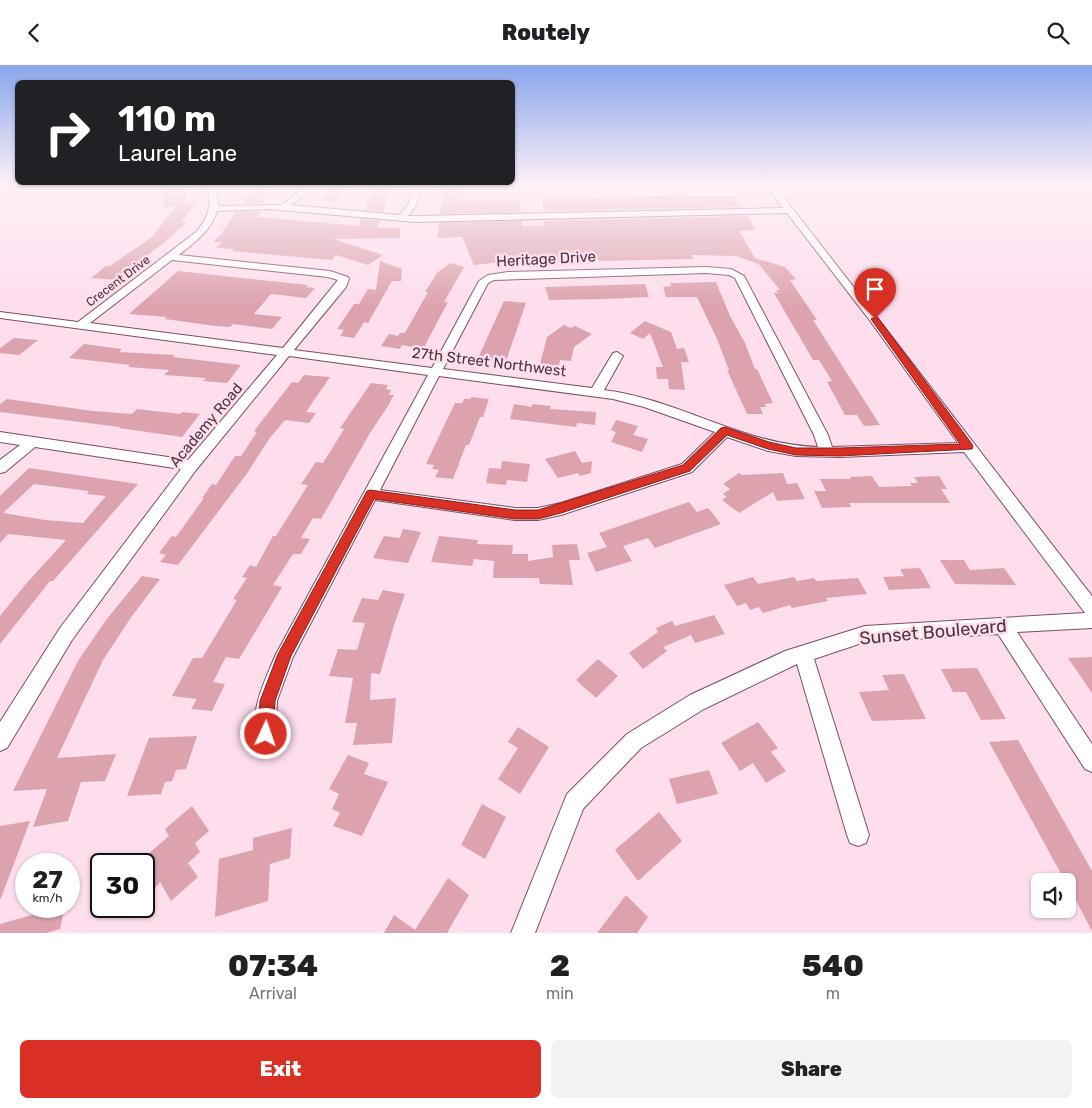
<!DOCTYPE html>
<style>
body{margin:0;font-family:Rubik,sans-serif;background:#f2f2f2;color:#202124;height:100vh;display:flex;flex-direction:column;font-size:19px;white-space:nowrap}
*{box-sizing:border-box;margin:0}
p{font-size:16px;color:#757577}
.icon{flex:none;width:28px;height:28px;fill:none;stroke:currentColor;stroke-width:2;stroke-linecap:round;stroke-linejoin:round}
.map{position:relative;height:868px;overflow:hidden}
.drawer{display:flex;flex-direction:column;background:#fff;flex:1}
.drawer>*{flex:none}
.top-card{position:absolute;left:15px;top:15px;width:500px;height:105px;border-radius:8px;box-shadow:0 1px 4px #0004;background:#202124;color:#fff;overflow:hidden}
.controls{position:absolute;left:1031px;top:808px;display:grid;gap:10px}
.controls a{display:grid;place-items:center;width:45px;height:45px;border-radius:8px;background:#fff;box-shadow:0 1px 4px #0004;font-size:25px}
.speed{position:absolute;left:15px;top:788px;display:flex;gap:10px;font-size:25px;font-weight:700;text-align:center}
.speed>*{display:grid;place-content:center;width:65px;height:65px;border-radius:50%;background:#fff;box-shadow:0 1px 4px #0004;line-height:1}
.speed small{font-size:12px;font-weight:400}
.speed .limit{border:2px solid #111;border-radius:8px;background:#fff;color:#111}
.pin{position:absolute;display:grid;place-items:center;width:42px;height:42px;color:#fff;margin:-51px -21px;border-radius:50% 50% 50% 0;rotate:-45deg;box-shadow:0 0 5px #0007}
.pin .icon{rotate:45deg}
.me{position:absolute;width:55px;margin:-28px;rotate:3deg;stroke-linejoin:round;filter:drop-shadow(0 0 4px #0008)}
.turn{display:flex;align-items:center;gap:18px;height:105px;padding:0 20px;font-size:22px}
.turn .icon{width:65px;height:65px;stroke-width:2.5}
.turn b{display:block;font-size:35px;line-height:42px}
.eta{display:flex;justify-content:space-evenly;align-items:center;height:85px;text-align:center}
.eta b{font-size:30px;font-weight:800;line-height:35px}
.cta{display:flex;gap:10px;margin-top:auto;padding:10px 20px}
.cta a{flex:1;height:58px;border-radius:8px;background:#d93025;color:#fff;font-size:20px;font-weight:800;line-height:58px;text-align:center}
.cta a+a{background:#f2f2f2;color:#202124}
header{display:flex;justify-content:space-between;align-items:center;height:65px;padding:0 20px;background:#fff;font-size:22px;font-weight:800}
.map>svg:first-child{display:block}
.building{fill:#dca3ae;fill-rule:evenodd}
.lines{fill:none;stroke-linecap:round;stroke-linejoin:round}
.street-casing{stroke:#7a4e66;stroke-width:2}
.street{fill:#fff;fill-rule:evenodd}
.route{fill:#d93025;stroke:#8d1f18}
.labels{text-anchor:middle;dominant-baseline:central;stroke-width:5;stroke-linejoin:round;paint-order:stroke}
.far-street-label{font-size:12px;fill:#4b3641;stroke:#fedded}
.street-label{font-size:15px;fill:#4b3641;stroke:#fedded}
.near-street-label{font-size:18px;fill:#4b3641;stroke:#fedded}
</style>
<header><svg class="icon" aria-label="back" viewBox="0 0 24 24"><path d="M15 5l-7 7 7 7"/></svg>Routely<svg class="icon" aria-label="search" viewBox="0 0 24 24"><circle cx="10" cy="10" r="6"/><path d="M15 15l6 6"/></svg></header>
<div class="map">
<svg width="1092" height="868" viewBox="0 0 1092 868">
<rect width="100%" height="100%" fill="#fedded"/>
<g class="building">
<path d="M164,120H185L187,138L197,137L181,157H187L166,176L136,199H133L115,215L91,213L106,201H110L152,172L176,141L163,143L165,135L162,136Z"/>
<path d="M328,120H347L335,137L322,136Z"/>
<path d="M374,120H388L389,123H391L383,147L365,145Z"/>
<path d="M445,120H464L462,136L520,135L521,147L440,149Z"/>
<path d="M250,126H263V138L242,139Z"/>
<path d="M670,129H684L686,131H734L741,142L543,146L542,134L639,132L671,130Z"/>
<path d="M261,146L257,152L359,161L361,154L380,156L377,163H400V173L334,174L383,190L368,200L336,190L332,195L232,186L235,184L216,183L222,177H213L222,168L236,147Z"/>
<path d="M747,151L756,165L739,166L755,193L785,202L796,214L790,215L817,255H813L880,360L864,361L857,350H845L827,317L832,316L819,295H813L774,228H778L776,225H780L757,197L758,199L736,191L692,190L693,194L599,196L598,194H572L573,196L500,197L474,200L462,172L437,173L439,158L522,156V161H545L544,156Z"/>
<path d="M380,196L402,204L401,216H392L368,258L364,257L354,273L340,271L344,265L337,264L354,239H359L368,224L376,225Z"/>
<path d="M450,198L464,202L444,237H448L423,284L402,280L400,284L381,281L389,269L398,271L400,268H405L428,227H425L437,208Z"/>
<path d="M178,206L308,220L306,222L315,223L306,233L271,229L254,249L282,252L272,264L233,259L230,262L215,261L165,254L167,252L129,249Z"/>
<path d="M716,217L730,251L745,278L755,304H757L773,338L765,339L766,342H760L763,349H747L727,305H729L717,274L697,232H666L663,222L671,221L670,218Z"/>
<path d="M645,219L649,232L604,234L549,235L545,222Z"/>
<path d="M504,236L526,238L506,296L478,293Z"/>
<path d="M645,256L671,267L677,284L684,283L689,297H681L685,325L669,324L668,314H657L656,302H663L650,268L643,274L630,268Z"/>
<path d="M564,260L571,263L575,261L592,269L574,282L571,296L560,295L559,301L540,299L547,272Z"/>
<path d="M14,273L38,275L19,290L0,288V283Z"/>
<path d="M84,279L122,284L119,287L175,290L173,292L241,300L227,318L203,316L206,313L164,310L169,305L128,302L130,300L69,293Z"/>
<path d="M304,310L330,312L306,347L316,348L309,358L285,355L269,374L248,407L178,500L160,497L166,490L159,488L172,471L176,472L204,433H202L212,419L216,420L235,391H241L257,367L254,366L292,317L298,318Z"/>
<path d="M371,318L388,320L386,324L391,325L389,330H394L388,341L370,368L321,454L313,453L301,473L310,474L301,489H293L273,520L282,522L239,594L226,592L213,617L225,619L212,646L191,644L197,634L172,631L193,593H202L237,535L233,534L247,513L242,512L250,500L256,502L273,471H276L308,420L301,419L316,397L323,398L344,364L340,363Z"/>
<path d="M471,332L489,334L483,352H480L469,380H466L453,414L435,412L439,405L432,404L434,400L426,399L432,386L455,338H462L464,334H471Z"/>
<path d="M7,334L93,346L132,349L137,344L180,349L182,347L200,349L182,372L119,363L120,362L0,347V339Z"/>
<path d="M514,339L532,342V339L551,341L550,344L596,347L595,360L577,358L576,362L510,354Z"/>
<path d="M616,355L638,361L633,370L648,374L642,387L611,377L616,367L611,365Z"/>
<path d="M575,386L582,398L592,396L591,408L580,411L578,408L558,413L545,394Z"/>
<path d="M502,396L530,399L527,417L507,415L506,420L486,418L489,403L501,404Z"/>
<path d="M29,403L138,419L53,516H50L0,579V551L25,520L66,475L8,469L0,478V431ZM34,419L89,426L87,429L106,431L83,458L45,455L3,448Z"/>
<path d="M739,408L742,410L783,408L787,419L797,418L805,434L777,436L773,427L739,448L722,435L727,432L723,429L730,424L723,419Z"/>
<path d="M872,411L879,422L912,421L910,418H918L914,412L939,411L947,424H941L950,438H849L851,442L822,443L814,426H826L820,414H851L850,412Z"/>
<path d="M689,437L697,447L708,443L721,459L655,483L648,473L623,481L632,496L596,507L587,488L607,482L599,468Z"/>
<path d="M403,464L421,467L408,498L373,493L384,471L400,473Z"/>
<path d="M439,471L478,475L477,479L513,480L512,489H528V496L553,492L552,480L577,479L580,495H569L573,520L540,519L539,513H493L494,496L474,494L472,501L431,497Z"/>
<path d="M940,495H964L970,505L1004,503L1016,520L955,519Z"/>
<path d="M920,503L931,523L889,525L883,512L904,511L900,504Z"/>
<path d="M142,511L160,514L132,551L103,595L57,693L116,689L105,716L81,717L68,756L33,762L47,724L13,726L78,596L106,555Z"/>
<path d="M753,512L758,519L794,512L797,516L814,513L816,516L858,513L867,529L826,533L828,536L792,543L790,540L763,548L759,542L750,545L746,538L737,541L724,520Z"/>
<path d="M383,525L405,529L394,560L380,609L371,608L370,635L396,633L392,678L353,680L357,658H345L353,613L329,611L338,584L357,585L365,558L352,557L362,533L378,535Z"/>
<path d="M714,550L725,569L695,578L691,570L663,582L667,586L643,604L629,588L658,567L656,563L672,556L675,561Z"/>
<path d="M1092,592V628L1068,593Z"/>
<path d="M598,594L618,611L596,633L576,615Z"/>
<path d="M977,603L1006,654L981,655L966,627H953L941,604Z"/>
<path d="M904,609L926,654L872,656L859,627L889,625L882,610Z"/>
<path d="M758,657L778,683L771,687L786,706L766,718L753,698L740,706L721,678Z"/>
<path d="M518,662L549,682L520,729L498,714L518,683L508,677Z"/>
<path d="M197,671L186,704L176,705L172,716L165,717L161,729L127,731L149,673Z"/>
<path d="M1018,675L1092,806V866L1068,820V816H1065L989,677Z"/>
<path d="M348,690L369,698L364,709L388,717L362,771L333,761L340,748L332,744L339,729L329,724Z"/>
<path d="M709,705L718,729L677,739L669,714Z"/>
<path d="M482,739L506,752L485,794L461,780Z"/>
<path d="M192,741L209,766L195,778L200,787L188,798L198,812L171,836L160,817L155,823L144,803V799L140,796L169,771L165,764Z"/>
<path d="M659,747L682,776L638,816L615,785Z"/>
<path d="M30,756L1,833H0V761Z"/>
<path d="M292,763L290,793L270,799L268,836L215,852L219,794L253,785V773Z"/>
<path d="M448,813L469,830L447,868H384L394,850L415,865Z"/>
<path d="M626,830L648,852L637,868H597Z"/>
<path d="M39,848L38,852L51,848L49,853L63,849L60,864L46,868H0V859Z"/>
</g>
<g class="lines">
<defs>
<path id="street" d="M206,120H214L217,129L219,141L282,140L300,126L303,120H311L306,129L291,140L400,150L408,140L414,120H422L416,141L408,151H415L783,143L766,120H774C881,256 985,394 1092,531V563L1017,567L1092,679V707L1085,704L998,569L865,577L814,594L869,770L866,778L858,781L850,778L847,770L797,599L704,644L641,683L583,744L535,868H511L567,729L627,669L690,630L785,586L865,561L1085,548L964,387L840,392L796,391L768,386L727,372L692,407L561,450L538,455H515L375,435L293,592L277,636L275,669L272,676L265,679L258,676C247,650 266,613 276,589L428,310L289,291L196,405L72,575L7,683L0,686V657L60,563L181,404L35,382L5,407L0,408V395L20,380L0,377V367L188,395L277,290L0,253V247L78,257L196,167C209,152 213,139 206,120ZM269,144L415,157L787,148L871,257L958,378L832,382L828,370L744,211L731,204L706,202L508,207L488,210L479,216L432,303L294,285L346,222L349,214L348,212L330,206L179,190C194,178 211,166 217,146ZM172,195L328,212L338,215L283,283L90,258ZM706,208L729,210L735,213L814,370L818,382C743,380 678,334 604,325L623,291L617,287L613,288L592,323L443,304L488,218L494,215ZM439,311L613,334L644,342L715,367L682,399L561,438L538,443H515L380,425Z"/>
</defs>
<use href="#street" class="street-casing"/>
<use href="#street" class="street"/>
</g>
<linearGradient id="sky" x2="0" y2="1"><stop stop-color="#89a6ed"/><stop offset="0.5" stop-color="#fff0f7"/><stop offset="1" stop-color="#fff0f7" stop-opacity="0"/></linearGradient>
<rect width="1092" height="241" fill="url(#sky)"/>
<path class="route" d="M875,252L878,253L972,379L973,382L972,384L840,391L796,390L768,384L727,370L690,406L561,448L538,454H515L374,434L291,591L275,636L273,669L271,675L266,677L260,675L258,669L260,636L278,589L367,426L370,425L515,445H538L683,400L721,363L725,362L769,377L796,383H840L960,379L871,254Z"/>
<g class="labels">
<g class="far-street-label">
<text transform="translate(118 216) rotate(-37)">Crecent Drive</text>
</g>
<g class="street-label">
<text transform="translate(546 194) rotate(-3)">Heritage Drive</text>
<text transform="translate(489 297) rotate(7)">27th Street Northwest</text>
<text transform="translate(206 360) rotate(-50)">Academy Road</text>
</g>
<g class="near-street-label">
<text transform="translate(933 567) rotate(-5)">Sunset Boulevard</text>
</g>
</g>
</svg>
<div class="controls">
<a><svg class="icon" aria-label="sound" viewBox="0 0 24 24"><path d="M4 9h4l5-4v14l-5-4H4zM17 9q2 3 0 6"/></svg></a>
</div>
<div class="speed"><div>27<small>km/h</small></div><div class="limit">30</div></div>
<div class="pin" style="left:875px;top:254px;background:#d93025"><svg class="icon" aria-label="arrive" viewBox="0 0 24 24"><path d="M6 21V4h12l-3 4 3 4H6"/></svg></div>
<svg class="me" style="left:266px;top:669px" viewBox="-20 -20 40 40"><circle r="17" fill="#d93025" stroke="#fff" stroke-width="3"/><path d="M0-11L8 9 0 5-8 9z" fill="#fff"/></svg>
<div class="top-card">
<div class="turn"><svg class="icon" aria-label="right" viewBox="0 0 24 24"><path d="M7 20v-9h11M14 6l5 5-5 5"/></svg><div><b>110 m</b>Laurel Lane</div></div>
</div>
</div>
<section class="drawer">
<div class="eta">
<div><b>07:34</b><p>Arrival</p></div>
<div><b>2</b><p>min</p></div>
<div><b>540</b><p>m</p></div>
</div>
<div class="cta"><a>Exit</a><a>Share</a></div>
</section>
